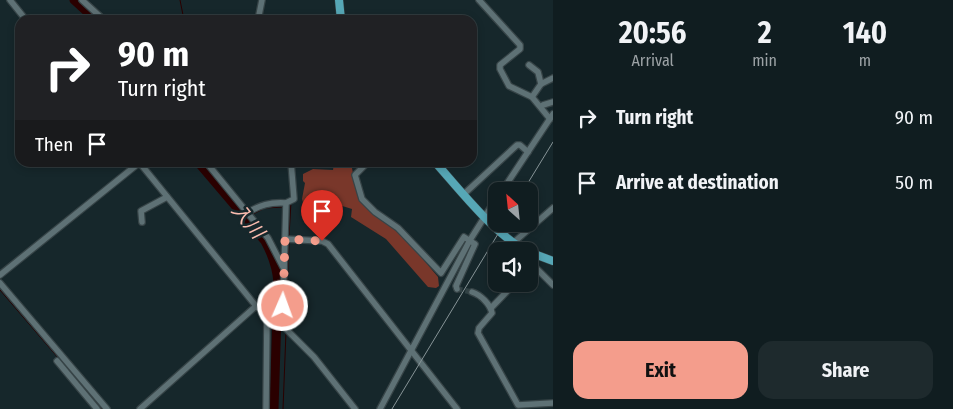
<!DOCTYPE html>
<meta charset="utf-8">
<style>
body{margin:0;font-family:"Fira Sans Condensed","Noto Sans JP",sans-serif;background:#1e2a2d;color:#f1f3f6;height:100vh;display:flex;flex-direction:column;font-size:19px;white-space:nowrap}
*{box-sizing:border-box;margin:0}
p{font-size:16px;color:#9ca2a5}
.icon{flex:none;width:28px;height:28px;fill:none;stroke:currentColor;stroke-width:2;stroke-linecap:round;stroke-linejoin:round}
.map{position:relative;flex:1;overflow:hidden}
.drawer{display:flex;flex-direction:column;background:#101d20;width:400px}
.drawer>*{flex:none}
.guide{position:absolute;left:15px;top:15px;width:462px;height:152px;border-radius:15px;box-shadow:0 2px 8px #0003,0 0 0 1px #303b3e;background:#202124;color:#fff;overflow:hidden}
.needle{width:32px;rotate:333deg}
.tools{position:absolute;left:488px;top:182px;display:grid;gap:10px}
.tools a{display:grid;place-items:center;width:50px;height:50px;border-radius:10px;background:#101d20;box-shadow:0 2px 8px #0003,0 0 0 1px #303b3e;font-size:25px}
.pin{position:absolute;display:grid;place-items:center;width:42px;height:42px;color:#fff;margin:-51px -21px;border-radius:50% 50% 50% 0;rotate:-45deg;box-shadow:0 0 5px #0007}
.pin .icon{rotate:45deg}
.me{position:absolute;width:55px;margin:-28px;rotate:2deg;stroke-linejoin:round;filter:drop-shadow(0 0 4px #0008)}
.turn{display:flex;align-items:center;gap:18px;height:105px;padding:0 20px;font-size:22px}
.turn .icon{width:65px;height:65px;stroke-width:2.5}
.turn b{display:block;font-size:35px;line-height:42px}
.then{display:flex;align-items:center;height:48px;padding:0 20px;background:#0003;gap:10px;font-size:19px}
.eta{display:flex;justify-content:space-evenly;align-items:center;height:85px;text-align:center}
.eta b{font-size:30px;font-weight:700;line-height:35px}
.action{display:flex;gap:10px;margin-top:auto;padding:10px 20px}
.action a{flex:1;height:58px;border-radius:15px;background:#f49d8c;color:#111;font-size:20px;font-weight:700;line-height:58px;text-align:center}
.action a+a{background:#1e2a2d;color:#f1f3f6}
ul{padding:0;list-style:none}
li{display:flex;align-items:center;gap:15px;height:65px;padding:0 20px}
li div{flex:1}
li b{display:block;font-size:19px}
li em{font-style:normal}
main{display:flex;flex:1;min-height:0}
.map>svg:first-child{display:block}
.forest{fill:#79372a}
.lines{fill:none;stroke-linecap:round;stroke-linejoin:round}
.stream{stroke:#2a0000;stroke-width:1}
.river{stroke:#2a0000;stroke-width:9}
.minor-tunnel{stroke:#314245;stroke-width:5.5;stroke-dasharray:5.5 3;stroke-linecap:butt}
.minor-casing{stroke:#374447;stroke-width:8}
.major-casing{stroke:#374447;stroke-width:9}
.minor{stroke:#5e7175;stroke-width:5.5}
.major{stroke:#56a7b6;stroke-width:8}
.rail{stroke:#879497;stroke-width:1}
.route{stroke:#f49d8c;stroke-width:9;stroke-dasharray:0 16.2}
.labels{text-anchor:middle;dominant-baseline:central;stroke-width:5;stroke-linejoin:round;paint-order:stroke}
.water-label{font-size:19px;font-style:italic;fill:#fabcaf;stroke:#16272b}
</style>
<main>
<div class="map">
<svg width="553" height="409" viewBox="0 0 553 409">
<rect width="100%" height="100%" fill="#16272b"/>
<path class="forest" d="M334,163H351L357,194L361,201L397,231L411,245L438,277L439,286L436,288L428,287L386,239L351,217L352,209L339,205L319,208L304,206L302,199L305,183L303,181V174L313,169L333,170Z"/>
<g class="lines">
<g class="stream">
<path d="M180,0L184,20"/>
<path d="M288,162L290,181"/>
<path d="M253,214L265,208L282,207"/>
<path d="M289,236L291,202"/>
<path d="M0,290L102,409"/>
<path d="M286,316L289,242"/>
<path d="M283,409L286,332"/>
</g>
<g class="river">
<path d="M74,0L96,20"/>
<path d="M198,162L265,241C272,254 277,267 278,283L274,409"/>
</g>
<path class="minor-tunnel" d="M457,289L472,292"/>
<defs>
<g id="minor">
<path d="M10,0L26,20"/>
<path d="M82,0L104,20"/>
<path d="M479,0L520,45V49L500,65V69L509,86L532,97L550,119"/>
<path d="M258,20L262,0"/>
<path d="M529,65L538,72L541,84L532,97"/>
<path d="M541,84L553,78"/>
<path d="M543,105L553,102"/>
<path d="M139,162L256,306L284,327L314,357L355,409"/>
<path d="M206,162L268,238L283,267"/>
<path d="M368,162L355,175L362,199L375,212L398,228L441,273L464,237L475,244L456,286L457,289"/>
<path d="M502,191L553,114"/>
<path d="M464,194L517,145H520L528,152"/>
<path d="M247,213C260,205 270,202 286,203"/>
<path d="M142,222L141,211L167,197"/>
<path d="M285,239L322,241L328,244L457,409"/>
<path d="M513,243L553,208"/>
<path d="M529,261L553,285"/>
<path d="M0,275L139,163"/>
<path d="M0,283L107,409"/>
<path d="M472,292C481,295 490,304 492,313L479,328L478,333L518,405L553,403"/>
<path d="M491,308L514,284"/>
<path d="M284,327L283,306L286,203L294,199L291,162"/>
<path d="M57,361L97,409"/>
<path d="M140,409L256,306"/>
<path d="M266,409L267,315"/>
<path d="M380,409L470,240L496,199"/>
</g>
<g id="major">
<path d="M339,0L341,20"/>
<path d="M435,162C460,190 494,234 527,251"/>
<path d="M529,252L553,261"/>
</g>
</defs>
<use href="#minor" class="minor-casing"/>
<use href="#major" class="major-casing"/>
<use href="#minor" class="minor"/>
<use href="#major" class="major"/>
<g class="rail">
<path d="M523,191L553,142"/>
<path d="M392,409L504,224"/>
</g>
</g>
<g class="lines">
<path class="route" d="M283,306L285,239L322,241"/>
</g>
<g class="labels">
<g class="water-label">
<text transform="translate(248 221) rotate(50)">入川</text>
</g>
</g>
</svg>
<div class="tools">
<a><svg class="needle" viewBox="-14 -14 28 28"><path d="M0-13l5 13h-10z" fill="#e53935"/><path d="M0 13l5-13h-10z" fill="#9ca2a5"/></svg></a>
<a><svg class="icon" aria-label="sound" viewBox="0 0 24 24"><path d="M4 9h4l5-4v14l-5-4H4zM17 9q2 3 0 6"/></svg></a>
</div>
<div class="pin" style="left:322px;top:241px;background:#d93025"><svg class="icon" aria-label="arrive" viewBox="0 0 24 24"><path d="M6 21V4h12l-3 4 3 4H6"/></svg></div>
<svg class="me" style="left:283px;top:306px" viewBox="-20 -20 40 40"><circle r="17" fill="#f49d8c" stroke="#fff" stroke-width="3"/><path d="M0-11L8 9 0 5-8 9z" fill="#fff"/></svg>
<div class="guide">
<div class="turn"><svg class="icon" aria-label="right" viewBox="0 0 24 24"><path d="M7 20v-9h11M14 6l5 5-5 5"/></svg><div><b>90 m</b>Turn right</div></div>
<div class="then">Then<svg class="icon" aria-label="arrive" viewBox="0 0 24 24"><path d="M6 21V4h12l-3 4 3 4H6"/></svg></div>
</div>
</div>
<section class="drawer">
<div class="eta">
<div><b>20:56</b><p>Arrival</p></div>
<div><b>2</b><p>min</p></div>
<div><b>140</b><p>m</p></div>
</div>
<ul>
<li><svg class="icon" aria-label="right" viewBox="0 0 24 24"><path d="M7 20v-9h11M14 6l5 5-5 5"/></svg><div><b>Turn right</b></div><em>90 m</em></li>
<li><svg class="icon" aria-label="arrive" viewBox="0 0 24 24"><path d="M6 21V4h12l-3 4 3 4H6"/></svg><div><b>Arrive at destination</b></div><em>50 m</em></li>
</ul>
<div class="action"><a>Exit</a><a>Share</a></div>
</section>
</main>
